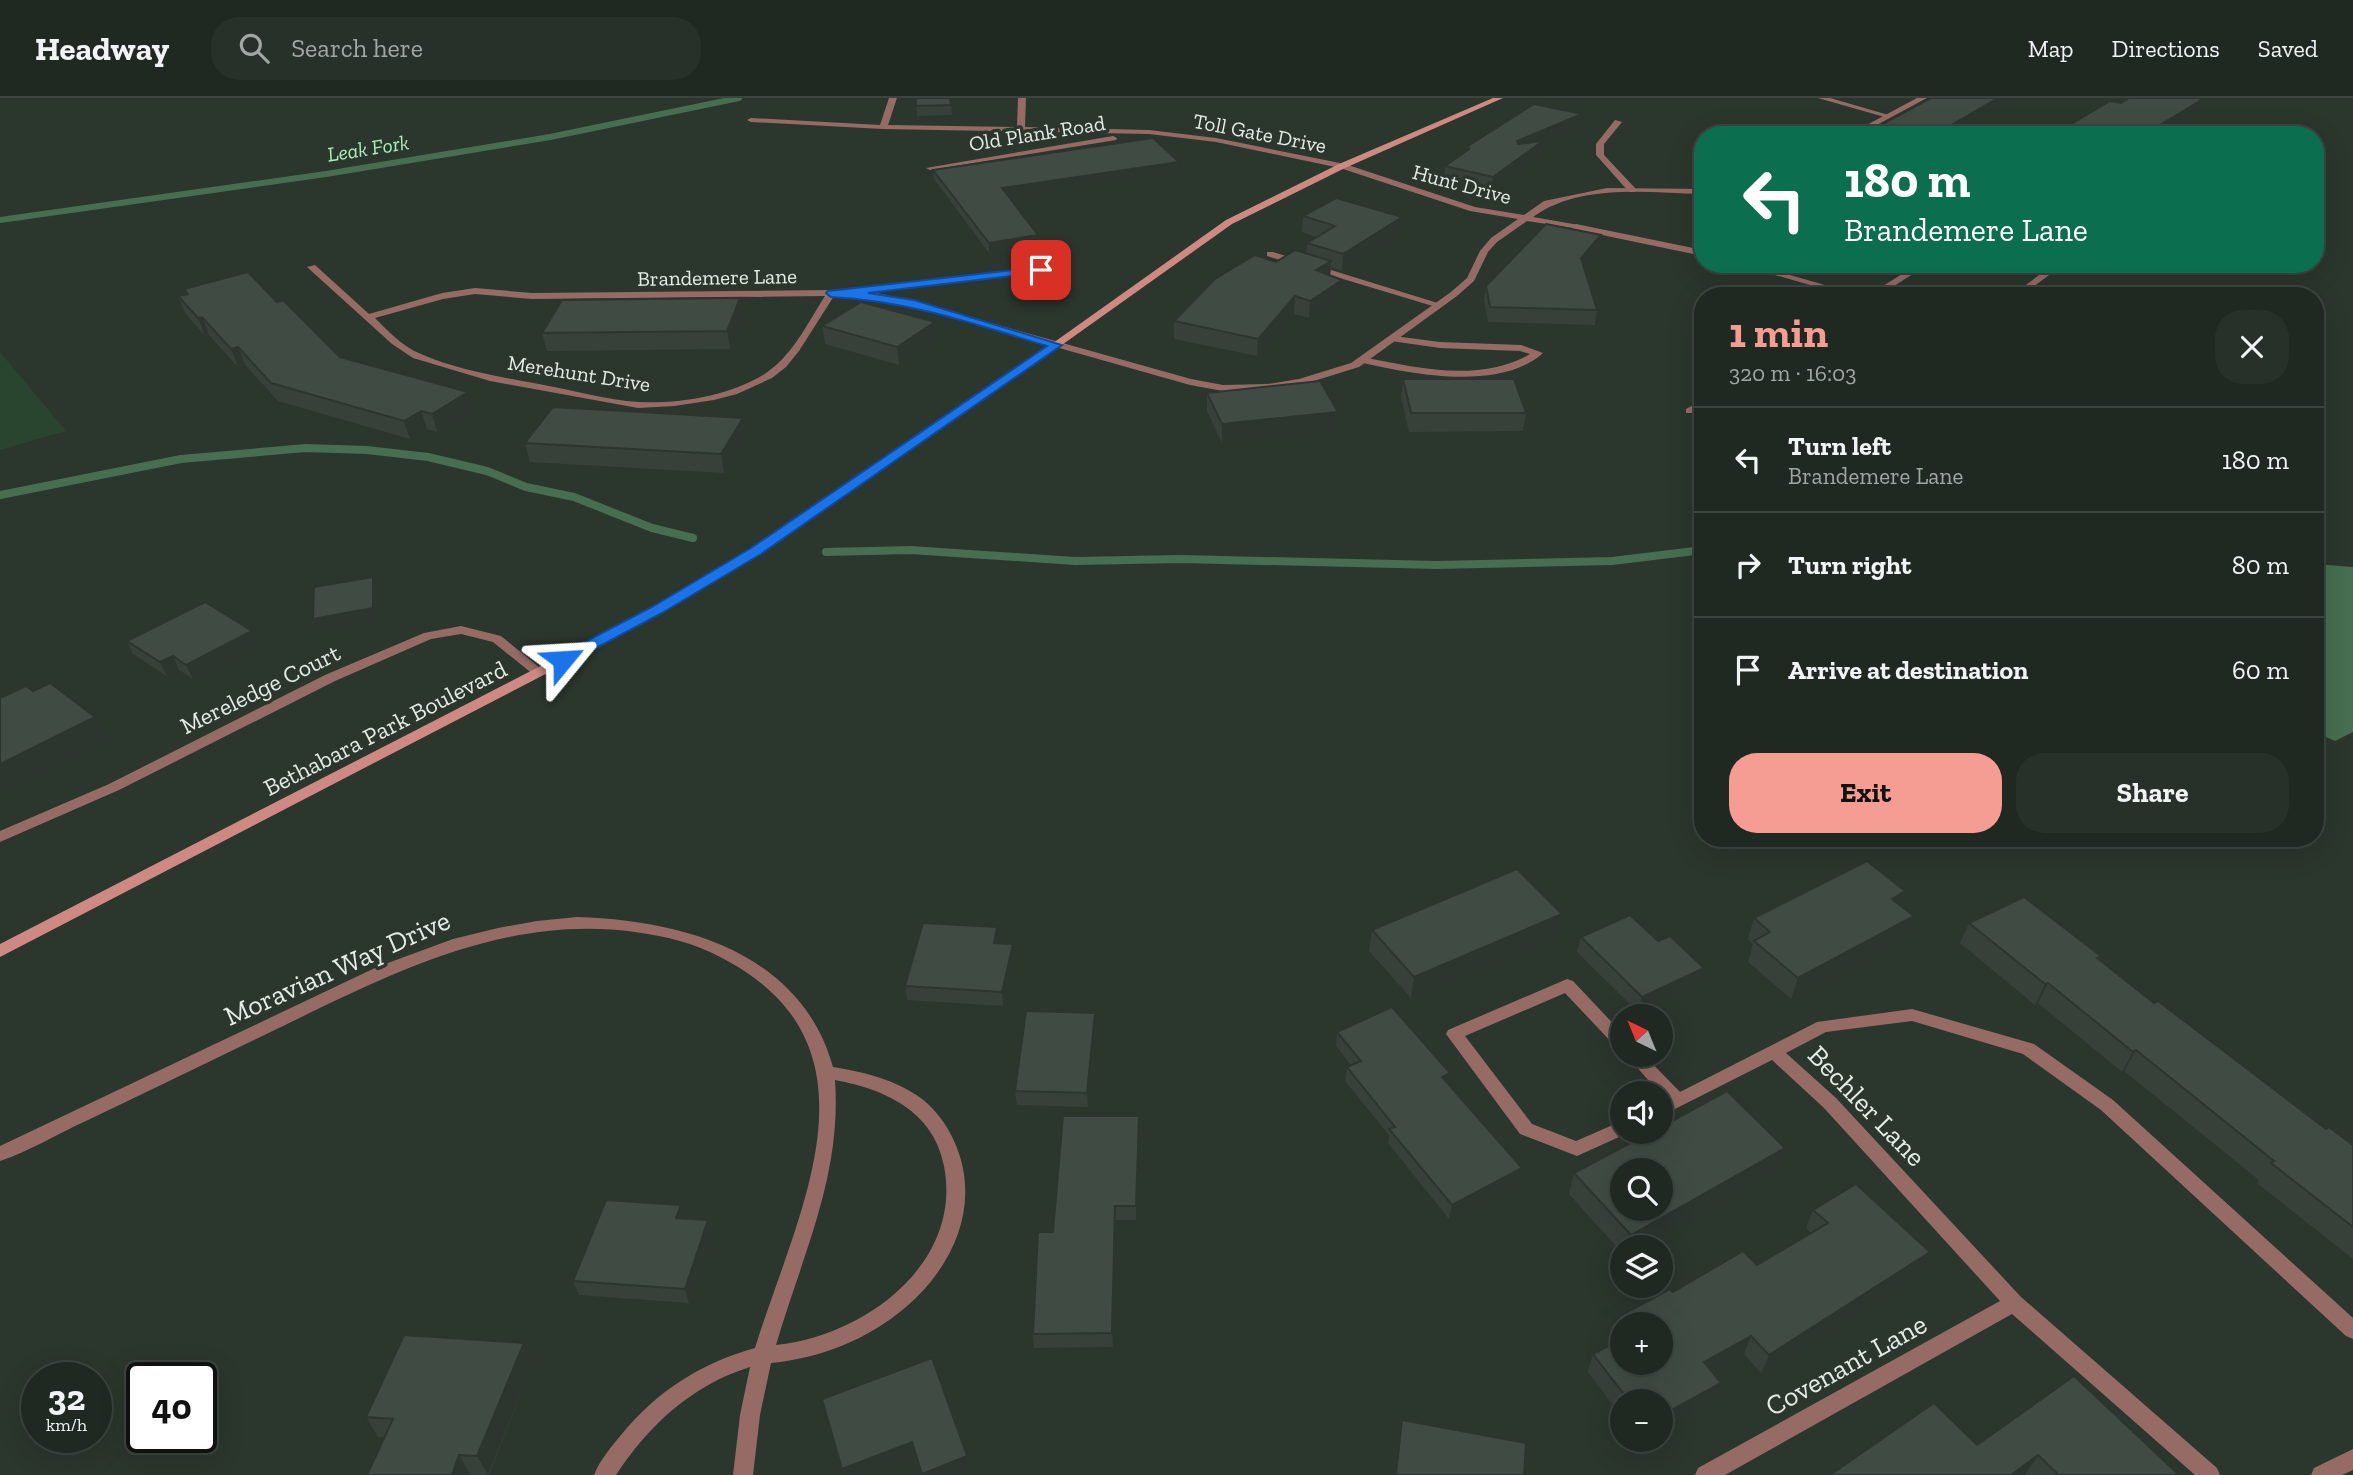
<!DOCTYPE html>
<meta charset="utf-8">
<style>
body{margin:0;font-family:"Zilla Slab",serif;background:#28302a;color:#f1f3f6;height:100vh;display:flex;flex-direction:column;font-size:26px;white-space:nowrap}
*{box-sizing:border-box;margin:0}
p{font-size:23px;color:#a2a6a5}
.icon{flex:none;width:38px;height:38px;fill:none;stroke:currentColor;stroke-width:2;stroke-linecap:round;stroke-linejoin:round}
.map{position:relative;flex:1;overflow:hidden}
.drawer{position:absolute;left:1694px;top:189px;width:630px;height:560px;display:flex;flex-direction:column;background:#202822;border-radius:28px;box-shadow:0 7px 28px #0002,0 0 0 2px #3d4440}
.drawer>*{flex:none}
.guide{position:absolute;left:1694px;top:28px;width:630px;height:147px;border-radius:28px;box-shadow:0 7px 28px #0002,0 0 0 2px #3d4440;background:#0b6e4f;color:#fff;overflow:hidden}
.needle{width:46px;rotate:317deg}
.fabs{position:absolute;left:1610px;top:906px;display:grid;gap:14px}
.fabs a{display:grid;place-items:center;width:63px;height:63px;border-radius:50%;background:#202822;box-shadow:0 7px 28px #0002,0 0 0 2px #3d4440;font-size:35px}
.speed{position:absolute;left:21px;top:1264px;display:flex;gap:14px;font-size:35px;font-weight:700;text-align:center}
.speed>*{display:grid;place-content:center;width:91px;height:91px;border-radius:50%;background:#202822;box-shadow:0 7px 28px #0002,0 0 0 2px #3d4440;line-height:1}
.speed small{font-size:18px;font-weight:400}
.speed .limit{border:4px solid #111;border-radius:10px;background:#fff;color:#111}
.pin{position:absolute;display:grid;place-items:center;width:60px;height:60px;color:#fff;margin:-30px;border-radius:14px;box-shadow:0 4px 10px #0006}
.me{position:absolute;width:77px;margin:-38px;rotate:63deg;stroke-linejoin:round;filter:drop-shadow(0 0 5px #0008)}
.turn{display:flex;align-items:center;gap:24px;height:147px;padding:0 35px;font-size:32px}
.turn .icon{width:91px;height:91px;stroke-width:2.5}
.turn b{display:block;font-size:49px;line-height:60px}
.round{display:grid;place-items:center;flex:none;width:74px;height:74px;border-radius:28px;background:#28302a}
.headline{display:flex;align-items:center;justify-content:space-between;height:119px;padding:0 35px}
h1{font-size:42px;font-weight:800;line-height:52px;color:#f59c93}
.primary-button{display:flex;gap:14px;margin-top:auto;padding:14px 35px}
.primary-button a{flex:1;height:80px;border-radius:28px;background:#f59c93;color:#111;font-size:28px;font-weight:800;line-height:80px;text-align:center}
.primary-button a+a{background:#28302a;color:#f1f3f6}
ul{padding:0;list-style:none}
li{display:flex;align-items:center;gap:21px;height:105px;padding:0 35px;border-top:2px solid #3d4440}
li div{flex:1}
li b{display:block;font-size:26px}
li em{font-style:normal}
header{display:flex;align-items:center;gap:42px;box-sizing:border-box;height:98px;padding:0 35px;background:#202822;border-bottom:2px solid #3d4440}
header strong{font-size:33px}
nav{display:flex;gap:38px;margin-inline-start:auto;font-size:24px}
.search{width:490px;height:63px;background:#28302a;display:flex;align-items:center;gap:18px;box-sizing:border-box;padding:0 24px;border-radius:28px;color:#a2a6a5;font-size:26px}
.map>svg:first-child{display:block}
.green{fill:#294530}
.water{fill:#476e51}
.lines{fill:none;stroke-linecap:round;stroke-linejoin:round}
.stream-far1{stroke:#476e51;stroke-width:6}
.stream{stroke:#476e51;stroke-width:8}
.lane{fill:#966b66;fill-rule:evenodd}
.street{fill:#966b66;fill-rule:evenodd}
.secondary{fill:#ce8a82;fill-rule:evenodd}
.wall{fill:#37413a;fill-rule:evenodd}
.shaded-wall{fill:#2d352f}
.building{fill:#404c43;stroke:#2d352f;stroke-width:2;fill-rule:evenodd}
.route{fill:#1a73e8;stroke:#114b97;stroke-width:2}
.labels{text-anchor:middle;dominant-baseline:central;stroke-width:7;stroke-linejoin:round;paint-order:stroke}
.far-street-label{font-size:21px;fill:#e4ece6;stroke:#2b362d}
.far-water-label{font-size:21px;font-style:italic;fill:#acedbb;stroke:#2b362d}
.street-label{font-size:24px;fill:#e4ece6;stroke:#2b362d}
.near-street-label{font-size:28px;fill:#e4ece6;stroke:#2b362d}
</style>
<header>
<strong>Headway</strong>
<div class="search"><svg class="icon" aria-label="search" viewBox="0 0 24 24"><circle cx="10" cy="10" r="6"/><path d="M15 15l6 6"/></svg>Search here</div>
<nav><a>Map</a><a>Directions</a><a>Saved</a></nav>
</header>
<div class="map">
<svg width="2353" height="1377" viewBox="0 0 2353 1377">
<rect width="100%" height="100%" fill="#2b362d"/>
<path class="green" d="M0,254L66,333L0,352Z"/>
<path class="water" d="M2315,466L2353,469V634L2335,643L2315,634Z"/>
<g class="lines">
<path class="stream-far1" d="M0,122L326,76L550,39L739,0"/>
<g class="stream">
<path d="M0,397L181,361L306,350L367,352L428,359L487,373L526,389L574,399L652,430L693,440"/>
<path d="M826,454L911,452L1075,463L1181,461L1437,467L1612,463L1703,452"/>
</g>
<g class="lane">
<path d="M1818,0H1830L1892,18L1888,20Z"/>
<path d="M1615,22L1622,24L1604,46V57L1635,90V94H1629L1596,57V46Z"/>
<path d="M1576,126L1703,152V158L1573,131L1572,129Z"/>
<path d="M1267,154H1273L1444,207L1436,209L1267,158Z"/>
<path d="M1737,166H1752L1863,198H1848Z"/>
<path d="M2054,166H2064L2021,198H2011Z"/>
<path d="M1041,169L1046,172L1044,174L833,198L828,195L833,192Z"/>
<path d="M1394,238L1440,244L1521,247L1543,255C1500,294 1410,276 1359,264V260L1363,259C1416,270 1481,285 1530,256L1520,253L1440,250L1391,243L1389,241Z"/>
</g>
<g class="street">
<path d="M889,0H897L888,27L1017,29L1018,0H1026L1025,29L1149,32L1216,40L1345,66L1475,109L1524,117L1544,103L1607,90L1703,91V96C1647,95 1581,85 1533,119L1579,127V131L1527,123L1497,144L1488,154L1474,183L1457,198L1359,269L1304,286L1268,292L1223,293L1190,287L908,207L877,201L834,198L799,253L786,269L772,280L737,296L714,302L674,308L638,310L490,283L413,260L392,246L307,169L315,167L369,216L442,195L475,190L532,195L831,192L877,195L913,203L1191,281L1223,287L1268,286L1299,281L1351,265L1451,194L1467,180L1480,153L1491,140L1518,121L1470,113L1340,70L1216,44L1149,36L883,31L751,24L747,22L751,20L880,27ZM475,196L532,201L825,198C807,226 792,259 763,277C728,298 679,306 639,304C606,302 572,292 539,286C501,279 457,272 421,256C403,249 388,233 375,220L443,201Z"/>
<path d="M1917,0H1927L1858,37H1848Z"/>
<path d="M1113,38L1117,40L1116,42L930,72L926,70Z"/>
<path d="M1918,166H1929L1878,198H1867Z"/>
<path d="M1703,302V310L1694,315H1686V311Z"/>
<path d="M461,528L501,538L545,574L539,578L534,577L493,544L461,536L431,541L335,583L119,692L0,744V733L109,686L325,577L424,535Z"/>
<path d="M577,819C682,822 801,854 833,969C864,974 897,982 922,1001C936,1012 947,1027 954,1043C982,1104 955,1167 906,1209C867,1242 821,1260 771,1265L760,1317L753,1377H733L740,1317L750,1269C692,1287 649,1327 616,1377H594C600,1362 611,1349 621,1337C657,1293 701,1265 755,1250C796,1116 892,948 722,860C695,845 665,838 635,834C507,816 392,875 281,929C217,960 153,991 88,1022C59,1035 30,1053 0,1063V1048L377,869L453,841L498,830L537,823ZM835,982C884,991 934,1013 944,1068C963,1166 864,1238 776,1247C802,1158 842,1078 835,982Z"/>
<path d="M1567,881L1573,883L1622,935V951L1616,949L1565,895L1465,938L1532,1026L1576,1043L1622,1023V1034L1628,1035L1577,1058L1520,1036L1446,936L1448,932Z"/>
<path d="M1912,911L2034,946L2113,1002L2353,1220V1241L2346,1238L2101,1012L2023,956L1912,923L1826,934L1786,955L1836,1000L2021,1199L2217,1370L2220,1377H2195L2012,1216L1725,1377H1695L1698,1370L2000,1203L1824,1010L1772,962L1661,1018V1003L1665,1001L1626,957H1644L1680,994L1817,924Z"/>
<path d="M2353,1351V1372L2342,1377H2311L2314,1370Z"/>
</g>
<path class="secondary" d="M1493,0H1503L1345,70L1232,126L1059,249L787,437L638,528L0,859V846L630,522L779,433L1053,245L1226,122L1339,66Z"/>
</g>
<g class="wall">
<path d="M951,0L952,17L917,18L916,8Z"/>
<path d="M1580,29L1543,44L1541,56L1491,92L1444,81L1445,68L1467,53L1468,48Z"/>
<path d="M933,72L1179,73L1009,99L1038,137L1039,147L989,155L934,81Z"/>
<path d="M1303,118L1401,136L1342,173L1331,169L1330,177L1342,182L1341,199L1309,220L1294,216L1257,258L1174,241V223L1276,164L1306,156L1307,145L1317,139L1302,134Z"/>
<path d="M1601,137L1599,152L1584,168L1597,212L1595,227L1488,224L1484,202L1486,188Z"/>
<path d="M184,191L277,204L340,259L474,312L437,334L427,331L410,341L278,303L245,267L238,269L209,237L205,238L185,215L178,198L186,196Z"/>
<path d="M740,200L743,218L730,251L547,253L542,235Z"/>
<path d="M935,224L937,241L899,267L825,246L822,228Z"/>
<path d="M1403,281L1526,315L1523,333L1409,334L1401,299Z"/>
<path d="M1207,295L1337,332L1222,345L1207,313Z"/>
<path d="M747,338L724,375L530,364L525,345Z"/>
<path d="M127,543L258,547L193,581L179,572L167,578L133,556Z"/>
<path d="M1905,793L1900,807L1906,839L1791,901L1748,864L1753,846L1748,841L1754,820Z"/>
<path d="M1562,816L1557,837L1411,900L1369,853L1372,832Z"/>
<path d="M1969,825L2101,858L2099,862L2154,905L2326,1031L2353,1047V1161L2257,1085L2259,1082L2124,973L2122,974L2038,905L2035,907L1960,845Z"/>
<path d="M997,829L998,845L1014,860L1003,908L907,902L905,888Z"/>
<path d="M1581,839L1700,884L1638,914L1577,854Z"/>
<path d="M1096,929L1088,1009L1017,1007L1015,993Z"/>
<path d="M1337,934L1448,986L1522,1070L1519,1084L1449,1121L1388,1045L1389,1037L1345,983L1347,969L1351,967L1336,948Z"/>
<path d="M1139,1032L1136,1122H1115L1113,1249L1034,1250L1033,1236L1053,1134Z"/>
<path d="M1777,1071L1638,1150H1622V1155L1569,1096L1574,1075Z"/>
<path d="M1813,1112L1921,1173L1761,1275L1744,1256L1712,1274L1714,1303L1622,1304V1319L1588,1274L1593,1256L1620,1242L1615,1236L1620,1218L1673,1194L1757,1167L1811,1135L1806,1130ZM1622,1227H1661L1622,1265Z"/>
<path d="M685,1120L708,1122L713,1136L689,1205L579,1197L573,1183Z"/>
<path d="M533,1265L489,1377H367L385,1339H378L366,1319Z"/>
<path d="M822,1301L967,1358L969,1371L954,1377H921L915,1357L864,1377H843Z"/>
<path d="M1402,1322L1524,1377H1395Z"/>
<path d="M1977,1347L2179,1377H1830Z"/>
</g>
<g class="shaded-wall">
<path d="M1998,0H2008L2000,8L1951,37H1934Z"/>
<path d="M2203,1L2195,21L2168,37H2143Z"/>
<path d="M1582,16L1580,29L1543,44L1541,56L1491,92L1493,79L1515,56L1517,43Z"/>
<path d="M1179,64V73L1003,100L1002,90Z"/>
<path d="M1402,119L1401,136L1342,173L1343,156Z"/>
<path d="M1038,137L1039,147L989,155V145Z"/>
<path d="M1601,137L1599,152L1579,174L1581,160Z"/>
<path d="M1331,163L1330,180L1316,172Z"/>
<path d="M1342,182L1341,199L1309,220L1310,203Z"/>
<path d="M1295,198L1294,216L1257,258L1258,241Z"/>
<path d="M740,200L743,218L730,251L727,233Z"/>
<path d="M202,219L209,237L205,238L198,220Z"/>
<path d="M935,224L937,241L899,267L897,249Z"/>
<path d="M238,249L245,267L238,269L231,251Z"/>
<path d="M468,294L474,312L437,334L432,316Z"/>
<path d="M421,313L427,331L410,341L404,323Z"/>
<path d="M1338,314L1337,332L1222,345V326Z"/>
<path d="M743,320L747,338L724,375L721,356Z"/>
<path d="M373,479L377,492L378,523L319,535L313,521Z"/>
<path d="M252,533L258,547L193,581L186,567Z"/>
<path d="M173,558L179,572L167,578L160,564Z"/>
<path d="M95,619L106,640L0,693V666Z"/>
<path d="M1905,793L1897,814L1892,801Z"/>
<path d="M1562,816L1557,837L1411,900L1414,879Z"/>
<path d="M1914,818L1906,839L1791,901L1798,880Z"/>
<path d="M997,829L999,843L995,859L994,845Z"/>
<path d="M1013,846L1014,860L1003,908L1002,894Z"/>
<path d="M1704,870L1700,884L1638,914L1642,899Z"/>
<path d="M2048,885L2038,905L2035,907L2045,886Z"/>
<path d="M1095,915L1096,929L1088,1009L1087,995Z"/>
<path d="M2136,952L2124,973L2122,974L2133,954Z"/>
<path d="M1450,975L1447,990L1442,979Z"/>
<path d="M1139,1018V1032L1136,1122V1108Z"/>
<path d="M1785,1050L1777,1071L1638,1150H1627L1631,1137Z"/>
<path d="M1522,1070L1519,1084L1449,1121L1452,1107Z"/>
<path d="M681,1107L686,1121L676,1120Z"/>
<path d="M1115,1108V1122L1113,1249L1112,1235Z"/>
<path d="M708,1122L713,1136L689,1205L685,1191Z"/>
<path d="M1930,1154L1921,1173L1761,1275L1769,1257Z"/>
<path d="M1751,1238L1744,1256L1697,1282L1704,1264Z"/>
<path d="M524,1245L533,1265L488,1377L477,1358Z"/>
<path d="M1721,1285L1714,1303L1661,1332V1318Z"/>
<path d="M912,1344L915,1357L864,1377H843L842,1371Z"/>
<path d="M459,1357L470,1376V1377H452Z"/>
<path d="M2038,1357L2025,1377H2011Z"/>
<path d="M967,1358L969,1371L954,1377H923L922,1376Z"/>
</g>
<g class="building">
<path d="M916,0H950L951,7L916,8Z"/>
<path d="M1931,0H1998L1934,37H1874V35L1868,34Z"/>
<path d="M2129,0H2197L2203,1L2143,37H2053L2110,3L2121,5Z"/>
<path d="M1534,6L1582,16L1517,43L1518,46L1543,43L1493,79L1445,68L1469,51L1468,48Z"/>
<path d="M1153,40L1179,64L1002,90L1038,137L989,145L933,72Z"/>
<path d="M1336,100L1402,119L1343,156L1307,145L1335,128L1303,118Z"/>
<path d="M1546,126L1601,137L1581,160L1597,212L1490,209L1486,188Z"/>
<path d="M1295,152L1331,163L1316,172L1342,182L1310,203L1295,198L1258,241L1174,223L1215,181L1255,157L1276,164Z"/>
<path d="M248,174L277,204L283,202L340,259L468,294L432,316L421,313L404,323L271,285L238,249L231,251L202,219L198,220L178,198L188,196L184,191Z"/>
<path d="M740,200L727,233L542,235L562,202Z"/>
<path d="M861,204L935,224L897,249L822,228Z"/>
<path d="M1403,281H1514L1526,315H1411Z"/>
<path d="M1320,283L1338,314L1222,326L1207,295Z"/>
<path d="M553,309L743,320L721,356L525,345Z"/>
<path d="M373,479V510L313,521L314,489Z"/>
<path d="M205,504L252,533L186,567L173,558L160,564L127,543Z"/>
<path d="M50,585L95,619L0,666V600L26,588L33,593Z"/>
<path d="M1867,763L1905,793L1892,801L1914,818L1798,880L1754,843L1770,834L1754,820Z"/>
<path d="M1517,771L1562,816L1414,879L1372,832Z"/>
<path d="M2024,799L2101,858L2097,860L2154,905L2158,903L2326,1031L2329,1029L2353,1047V1129L2271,1065L2274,1063L2136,952L2133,954L2048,885L2045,886L1969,825Z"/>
<path d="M1630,817L1658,843L1670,838L1704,870L1642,899L1581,839Z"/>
<path d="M923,825L997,829L994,845L1013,846L1002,894L905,888Z"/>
<path d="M1392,909L1450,975L1442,979L1522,1070L1452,1107L1389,1031L1395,1029L1347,969L1361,963L1337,934Z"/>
<path d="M1026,913L1095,915L1087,995L1015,993Z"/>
<path d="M1727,993L1785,1050L1631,1137L1574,1075L1651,1034H1661V1029ZM1622,1073H1661V1111H1622Z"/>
<path d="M1063,1018H1139L1136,1108H1115L1112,1235L1033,1236L1038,1134H1053Z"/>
<path d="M1856,1086L1930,1154L1769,1257L1751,1238L1704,1264L1721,1285L1661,1318V1304H1630L1593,1256L1622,1241V1265H1661V1227H1628L1620,1218L1670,1191L1673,1194L1743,1153L1757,1167L1828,1125L1813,1112Z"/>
<path d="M606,1102L681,1107L676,1120L708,1122L685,1191L573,1183Z"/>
<path d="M404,1237L524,1245L477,1358L459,1357L452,1377H367L393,1321L366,1319Z"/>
<path d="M932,1260L967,1358L922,1376L912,1344L842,1371L822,1301Z"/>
<path d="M2074,1278L2179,1377H2059L2038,1357L2011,1377H1830L1934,1305L1977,1347Z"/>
<path d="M1402,1322L1526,1345L1524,1377H1396Z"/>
</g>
<path class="route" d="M1041,169L1046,172L1045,174L868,195L914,202L1062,247L761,456L662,515L568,565H558L556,562L558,558L652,509L751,450L1047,248C974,226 909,203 831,199L826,195L828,193Z"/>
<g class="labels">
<g class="far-street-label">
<text transform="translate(1037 35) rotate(-9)">Old Plank Road</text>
<text transform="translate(1260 35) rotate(11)">Toll Gate Drive</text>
<text transform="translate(1462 86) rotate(15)">Hunt Drive</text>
<text transform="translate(717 179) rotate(-1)">Brandemere Lane</text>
<text transform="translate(579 275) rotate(9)">Merehunt Drive</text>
</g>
<g class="far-water-label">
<text transform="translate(368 50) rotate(-9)">Leak Fork</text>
</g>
<g class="street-label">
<text transform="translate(260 591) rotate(-26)">Mereledge Court</text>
<text transform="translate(385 630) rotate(-27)">Bethabara Park Boulevard</text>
</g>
<g class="near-street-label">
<text transform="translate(337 870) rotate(-24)">Moravian Way Drive</text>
<text transform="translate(1867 1008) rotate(46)">Bechler Lane</text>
<text transform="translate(1846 1267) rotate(-29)">Covenant Lane</text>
</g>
</g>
</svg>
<div class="fabs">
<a><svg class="needle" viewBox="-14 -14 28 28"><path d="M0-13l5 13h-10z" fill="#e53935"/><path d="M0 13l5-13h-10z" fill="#a2a6a5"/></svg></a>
<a><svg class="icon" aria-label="sound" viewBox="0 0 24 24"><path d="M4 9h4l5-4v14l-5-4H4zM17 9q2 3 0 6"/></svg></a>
<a><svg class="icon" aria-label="search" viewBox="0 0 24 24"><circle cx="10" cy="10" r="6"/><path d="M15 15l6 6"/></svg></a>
<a><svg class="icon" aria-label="layers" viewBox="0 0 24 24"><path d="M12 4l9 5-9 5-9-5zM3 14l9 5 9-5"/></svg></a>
<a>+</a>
<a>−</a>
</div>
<div class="speed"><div>32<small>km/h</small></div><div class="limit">40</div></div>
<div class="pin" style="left:1041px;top:172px;background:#d93025"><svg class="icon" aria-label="arrive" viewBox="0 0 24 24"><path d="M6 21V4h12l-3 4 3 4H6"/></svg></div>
<svg class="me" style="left:563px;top:562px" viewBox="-20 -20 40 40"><path d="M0-17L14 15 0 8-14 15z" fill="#1a73e8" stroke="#fff" stroke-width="4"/></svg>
<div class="guide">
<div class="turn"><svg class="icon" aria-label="left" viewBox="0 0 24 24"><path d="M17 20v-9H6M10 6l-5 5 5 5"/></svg><div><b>180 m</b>Brandemere Lane</div></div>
</div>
<section class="drawer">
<div class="headline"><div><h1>1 min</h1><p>320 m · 16:03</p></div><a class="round"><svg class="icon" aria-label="close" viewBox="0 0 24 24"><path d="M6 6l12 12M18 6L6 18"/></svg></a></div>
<ul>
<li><svg class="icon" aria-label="left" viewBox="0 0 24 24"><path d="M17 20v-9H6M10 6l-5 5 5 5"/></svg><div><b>Turn left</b><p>Brandemere Lane</p></div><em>180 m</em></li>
<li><svg class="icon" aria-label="right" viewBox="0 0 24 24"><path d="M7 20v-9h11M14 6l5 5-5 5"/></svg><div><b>Turn right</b></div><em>80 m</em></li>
<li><svg class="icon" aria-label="arrive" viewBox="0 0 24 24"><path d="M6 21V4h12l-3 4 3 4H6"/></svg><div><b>Arrive at destination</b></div><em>60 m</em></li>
</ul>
<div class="primary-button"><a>Exit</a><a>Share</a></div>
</section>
</div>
